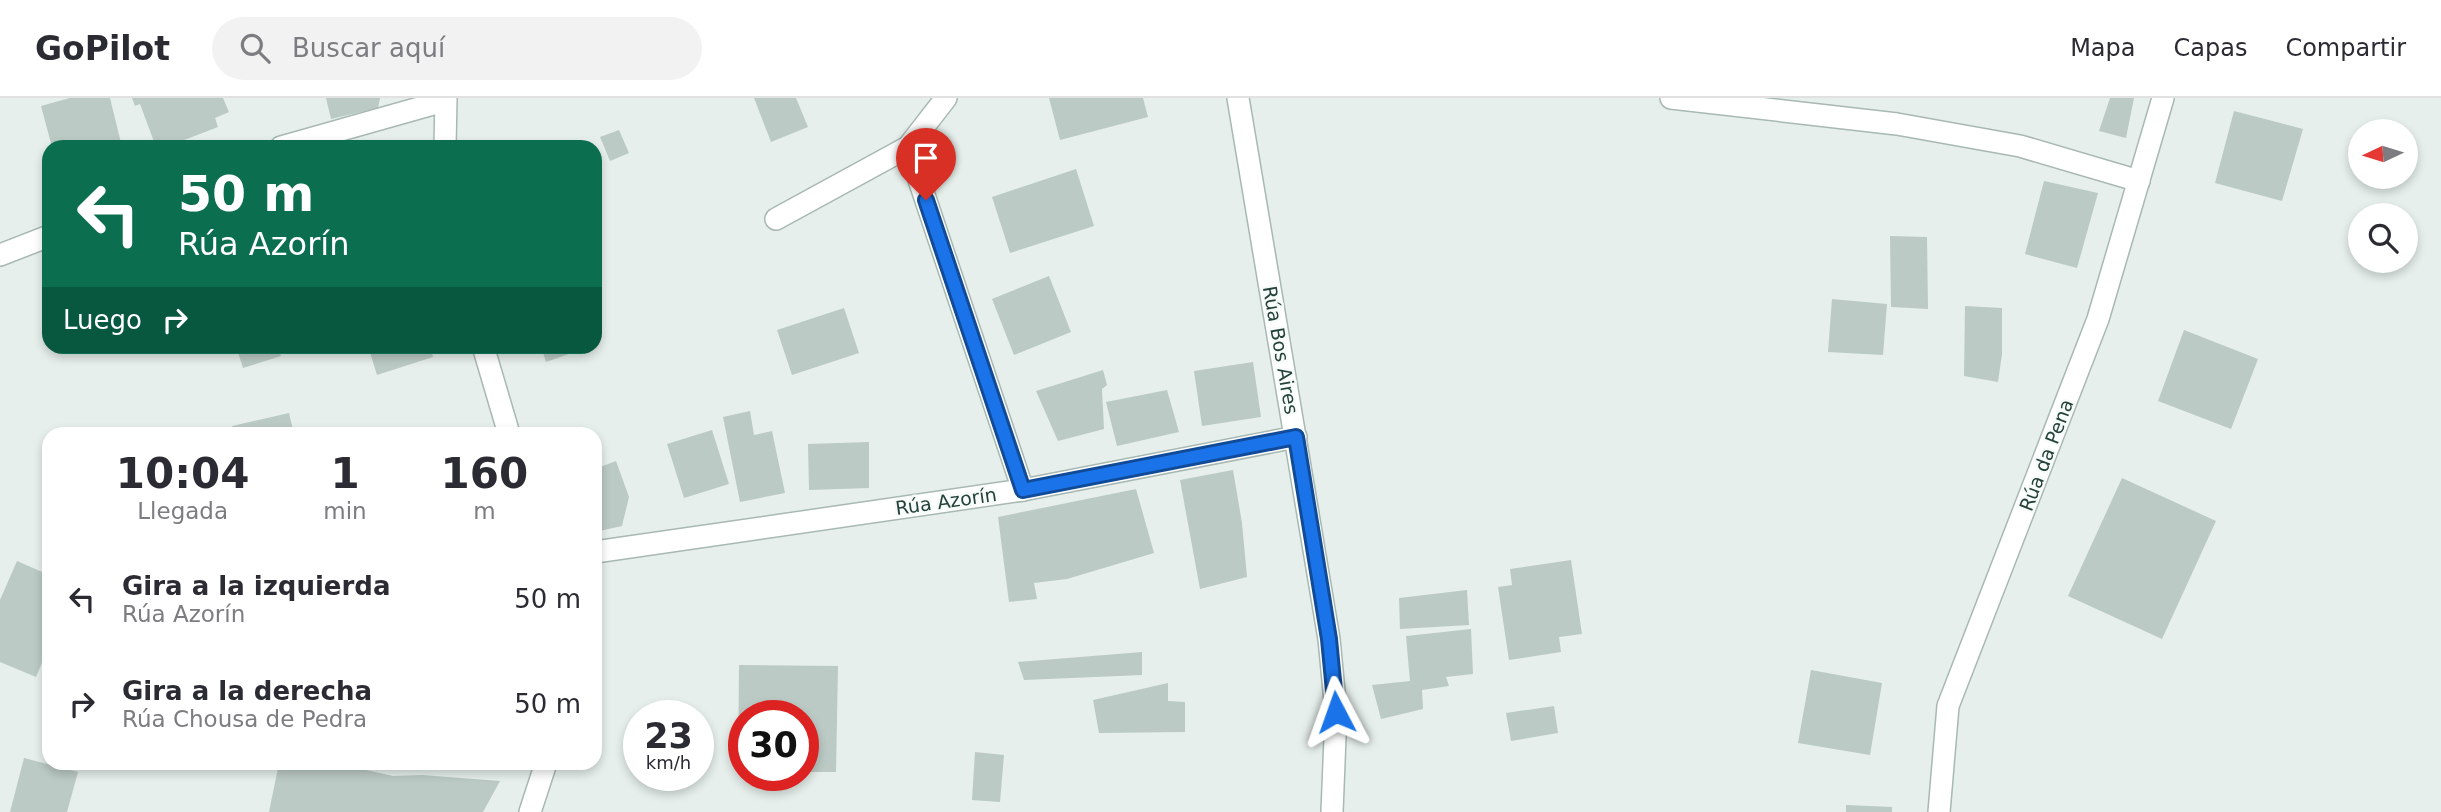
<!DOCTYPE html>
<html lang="es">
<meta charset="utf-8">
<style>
body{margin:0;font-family:"DejaVu Sans",sans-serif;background:#f2f2f3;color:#2b2b33;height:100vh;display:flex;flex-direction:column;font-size:26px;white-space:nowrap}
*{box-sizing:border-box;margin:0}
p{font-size:23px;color:#7c7c81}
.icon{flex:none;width:38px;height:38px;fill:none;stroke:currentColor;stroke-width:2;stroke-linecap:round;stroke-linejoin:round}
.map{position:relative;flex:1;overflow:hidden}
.panel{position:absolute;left:42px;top:329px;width:560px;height:343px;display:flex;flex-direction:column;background:#fff;border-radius:21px;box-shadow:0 4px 10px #0003}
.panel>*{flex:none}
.guide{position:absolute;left:42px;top:42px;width:560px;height:214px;border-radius:21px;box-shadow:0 4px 10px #0003;background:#0b6e4f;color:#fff;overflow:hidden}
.needle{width:46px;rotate:266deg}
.controls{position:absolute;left:2348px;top:21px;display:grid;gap:14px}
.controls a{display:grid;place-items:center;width:70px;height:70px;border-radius:50%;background:#fff;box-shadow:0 4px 10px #0003;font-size:35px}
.speed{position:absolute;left:623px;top:602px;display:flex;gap:14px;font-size:35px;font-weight:700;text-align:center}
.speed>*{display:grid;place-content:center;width:91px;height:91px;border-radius:50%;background:#fff;box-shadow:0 4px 10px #0003;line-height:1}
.speed small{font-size:18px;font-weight:400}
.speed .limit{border:10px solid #d22;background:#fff;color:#111}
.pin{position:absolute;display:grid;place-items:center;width:60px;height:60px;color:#fff;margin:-72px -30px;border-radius:50% 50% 50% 0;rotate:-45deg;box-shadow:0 0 7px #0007}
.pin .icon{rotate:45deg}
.me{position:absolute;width:77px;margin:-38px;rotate:356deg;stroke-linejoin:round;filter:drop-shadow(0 0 5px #0008)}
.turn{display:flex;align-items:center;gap:24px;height:147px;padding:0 21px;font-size:32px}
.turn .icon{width:91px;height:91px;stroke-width:2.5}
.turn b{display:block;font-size:49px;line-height:60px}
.then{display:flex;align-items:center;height:66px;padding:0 21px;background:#0003;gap:14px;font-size:26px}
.eta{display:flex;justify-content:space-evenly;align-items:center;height:119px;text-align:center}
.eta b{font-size:42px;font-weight:700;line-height:49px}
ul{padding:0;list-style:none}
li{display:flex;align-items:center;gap:21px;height:105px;padding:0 21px}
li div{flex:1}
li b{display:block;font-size:26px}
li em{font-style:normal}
header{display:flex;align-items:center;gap:42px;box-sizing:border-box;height:98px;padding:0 35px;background:#fff;border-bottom:2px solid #e1e1e2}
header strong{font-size:33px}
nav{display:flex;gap:38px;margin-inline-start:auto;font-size:24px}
.search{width:490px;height:63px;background:#f2f2f3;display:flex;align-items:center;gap:18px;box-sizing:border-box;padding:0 24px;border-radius:38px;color:#7c7c81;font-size:26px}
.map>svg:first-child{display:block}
.building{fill:#bbcac4}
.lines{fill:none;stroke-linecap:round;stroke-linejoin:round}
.minor-casing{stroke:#a8b8b2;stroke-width:24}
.tertiary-casing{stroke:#a8b8b2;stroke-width:24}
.minor{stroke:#fff;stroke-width:21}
.tertiary{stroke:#fff;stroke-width:21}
.route-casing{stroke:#114b97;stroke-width:18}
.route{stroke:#1a73e8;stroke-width:12}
.labels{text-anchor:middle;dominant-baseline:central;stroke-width:5;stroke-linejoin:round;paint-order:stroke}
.street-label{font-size:19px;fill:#24423a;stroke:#f7fbf9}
</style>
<header>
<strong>GoPilot</strong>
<div class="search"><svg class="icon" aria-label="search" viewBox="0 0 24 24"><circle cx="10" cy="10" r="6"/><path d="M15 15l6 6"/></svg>Buscar aquí</div>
<nav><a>Mapa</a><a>Capas</a><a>Compartir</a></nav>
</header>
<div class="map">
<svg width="2441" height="714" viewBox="0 0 2441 714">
<rect width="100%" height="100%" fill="#e6efeb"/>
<g class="building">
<path d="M70,0H110L122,49H52L41,8Z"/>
<path d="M132,0H223L229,14L215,20L218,29L166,49H156L140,6L135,8Z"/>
<path d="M326,0H380L378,10L331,21Z"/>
<path d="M754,0H796L808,29L771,44Z"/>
<path d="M1049,0H1143L1148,19L1060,42Z"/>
<path d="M2110,0H2134L2126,40L2099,33Z"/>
<path d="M2234,13L2303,31L2282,103L2215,85Z"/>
<path d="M619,32L629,55L610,63L600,39Z"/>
<path d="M1076,71L1094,128L1010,155L992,99Z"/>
<path d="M2044,83L2098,95L2077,170L2025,156Z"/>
<path d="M1890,138L1927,139L1928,211L1891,209Z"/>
<path d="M1049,178L1071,234L1014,257L992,201Z"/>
<path d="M1832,201L1887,206L1883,257L1828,254Z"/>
<path d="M1965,208L2002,210V256L1998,284L1964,278Z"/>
<path d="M844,210L859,255L792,277L777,232Z"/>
<path d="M2184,232L2258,261L2231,331L2158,303Z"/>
<path d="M236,248H277L281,258L243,270Z"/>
<path d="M368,248H430L433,259L377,277Z"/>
<path d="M541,248H589V249L546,264Z"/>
<path d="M1253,264L1261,319L1202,328L1194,273Z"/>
<path d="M1103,272L1107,287L1102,291L1104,331L1058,343L1036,293Z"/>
<path d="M1167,292L1179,334L1117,348L1106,304Z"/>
<path d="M750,313L754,337L772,333L785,395L740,404L723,319Z"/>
<path d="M289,315L294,336H234L232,328Z"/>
<path d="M712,332L729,386L684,400L667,346Z"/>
<path d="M869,344V390L809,392L808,346Z"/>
<path d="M616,363L629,399L622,428L595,434V371Z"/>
<path d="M1233,372L1242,425L1247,479L1200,491L1180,382Z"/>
<path d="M2122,380L2216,423L2162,541L2068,498Z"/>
<path d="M1136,391L1154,455L1067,481L1034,485L1037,501L1009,504L998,419Z"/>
<path d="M1571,462L1582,536L1559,539L1561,554L1509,562L1498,489L1512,487L1510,471Z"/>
<path d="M17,463L49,477V548L36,579L0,564V502Z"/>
<path d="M1467,492L1469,527L1400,531L1399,500Z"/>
<path d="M1471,531L1473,576L1446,579L1449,588L1422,592L1423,611L1381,621L1372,587L1410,583L1406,538Z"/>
<path d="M1142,554V577L1024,582L1018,564Z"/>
<path d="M739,567L838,568L836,674H803V618H744V673H738Z"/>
<path d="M1811,572L1882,585L1870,657L1798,645Z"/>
<path d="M1168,585V603L1185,604V634L1099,635L1093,602Z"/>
<path d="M1554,608L1558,635L1511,643L1506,615Z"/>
<path d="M975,654L1004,657L1000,704L972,702Z"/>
<path d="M24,660L78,674L67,714H10Z"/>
<path d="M279,665H335L393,678L422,677L500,683L483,714H269Z"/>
<path d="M1846,707L1892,709V714H1846Z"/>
</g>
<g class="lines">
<defs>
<g id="minor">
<path d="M946,0L908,49L1023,392"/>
<path d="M1238,0L1329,541L1336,614L1332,714"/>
<path d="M1671,0L1897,26L2020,48L2139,83"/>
<path d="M281,49L444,3"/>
<path d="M776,121L908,49"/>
<path d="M0,157L49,138"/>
<path d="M595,454L1023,392L1296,339"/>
<path d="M1939,714L1948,608L2098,221L2163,0"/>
</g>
<g id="tertiary">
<path d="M445,49L446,0"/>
<path d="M483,248L509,336"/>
<path d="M530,714L546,665"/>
</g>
</defs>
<use href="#minor" class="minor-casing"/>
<use href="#tertiary" class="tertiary-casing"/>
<use href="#minor" class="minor"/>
<use href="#tertiary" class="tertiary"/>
</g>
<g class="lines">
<defs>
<path id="route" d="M926,102L1023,392L1296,339L1329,541L1336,614"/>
</defs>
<use href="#route" class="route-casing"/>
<use href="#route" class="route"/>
</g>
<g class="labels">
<g class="street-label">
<text transform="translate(1281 252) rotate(80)">Rúa Bos Aires</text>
<text transform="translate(2046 357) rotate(-69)">Rúa da Pena</text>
<text transform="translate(946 403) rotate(-8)">Rúa Azorín</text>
</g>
</g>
</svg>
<div class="controls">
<a><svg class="needle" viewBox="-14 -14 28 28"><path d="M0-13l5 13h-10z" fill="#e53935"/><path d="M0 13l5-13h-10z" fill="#7c7c81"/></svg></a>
<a><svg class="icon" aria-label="search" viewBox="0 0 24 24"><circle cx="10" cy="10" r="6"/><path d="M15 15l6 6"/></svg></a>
</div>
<div class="speed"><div>23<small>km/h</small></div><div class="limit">30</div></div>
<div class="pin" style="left:926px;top:102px;background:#d93025"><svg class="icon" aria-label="arrive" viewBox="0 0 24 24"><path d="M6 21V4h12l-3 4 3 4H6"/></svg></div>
<svg class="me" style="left:1336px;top:614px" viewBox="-20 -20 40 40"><path d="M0-17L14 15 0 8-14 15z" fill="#1a73e8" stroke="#fff" stroke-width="4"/></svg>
<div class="guide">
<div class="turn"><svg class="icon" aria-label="left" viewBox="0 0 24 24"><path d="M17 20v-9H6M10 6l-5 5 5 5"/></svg><div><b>50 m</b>Rúa Azorín</div></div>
<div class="then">Luego<svg class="icon" aria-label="right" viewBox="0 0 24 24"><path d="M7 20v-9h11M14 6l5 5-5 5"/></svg></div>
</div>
<section class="panel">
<div class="eta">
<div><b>10:04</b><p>Llegada</p></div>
<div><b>1</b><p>min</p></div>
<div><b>160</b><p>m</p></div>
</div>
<ul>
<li><svg class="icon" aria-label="left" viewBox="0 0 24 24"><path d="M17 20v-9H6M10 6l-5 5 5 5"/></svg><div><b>Gira a la izquierda</b><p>Rúa Azorín</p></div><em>50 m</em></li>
<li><svg class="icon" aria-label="right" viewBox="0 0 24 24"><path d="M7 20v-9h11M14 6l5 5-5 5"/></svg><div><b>Gira a la derecha</b><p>Rúa Chousa de Pedra</p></div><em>50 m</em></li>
</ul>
</section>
</div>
